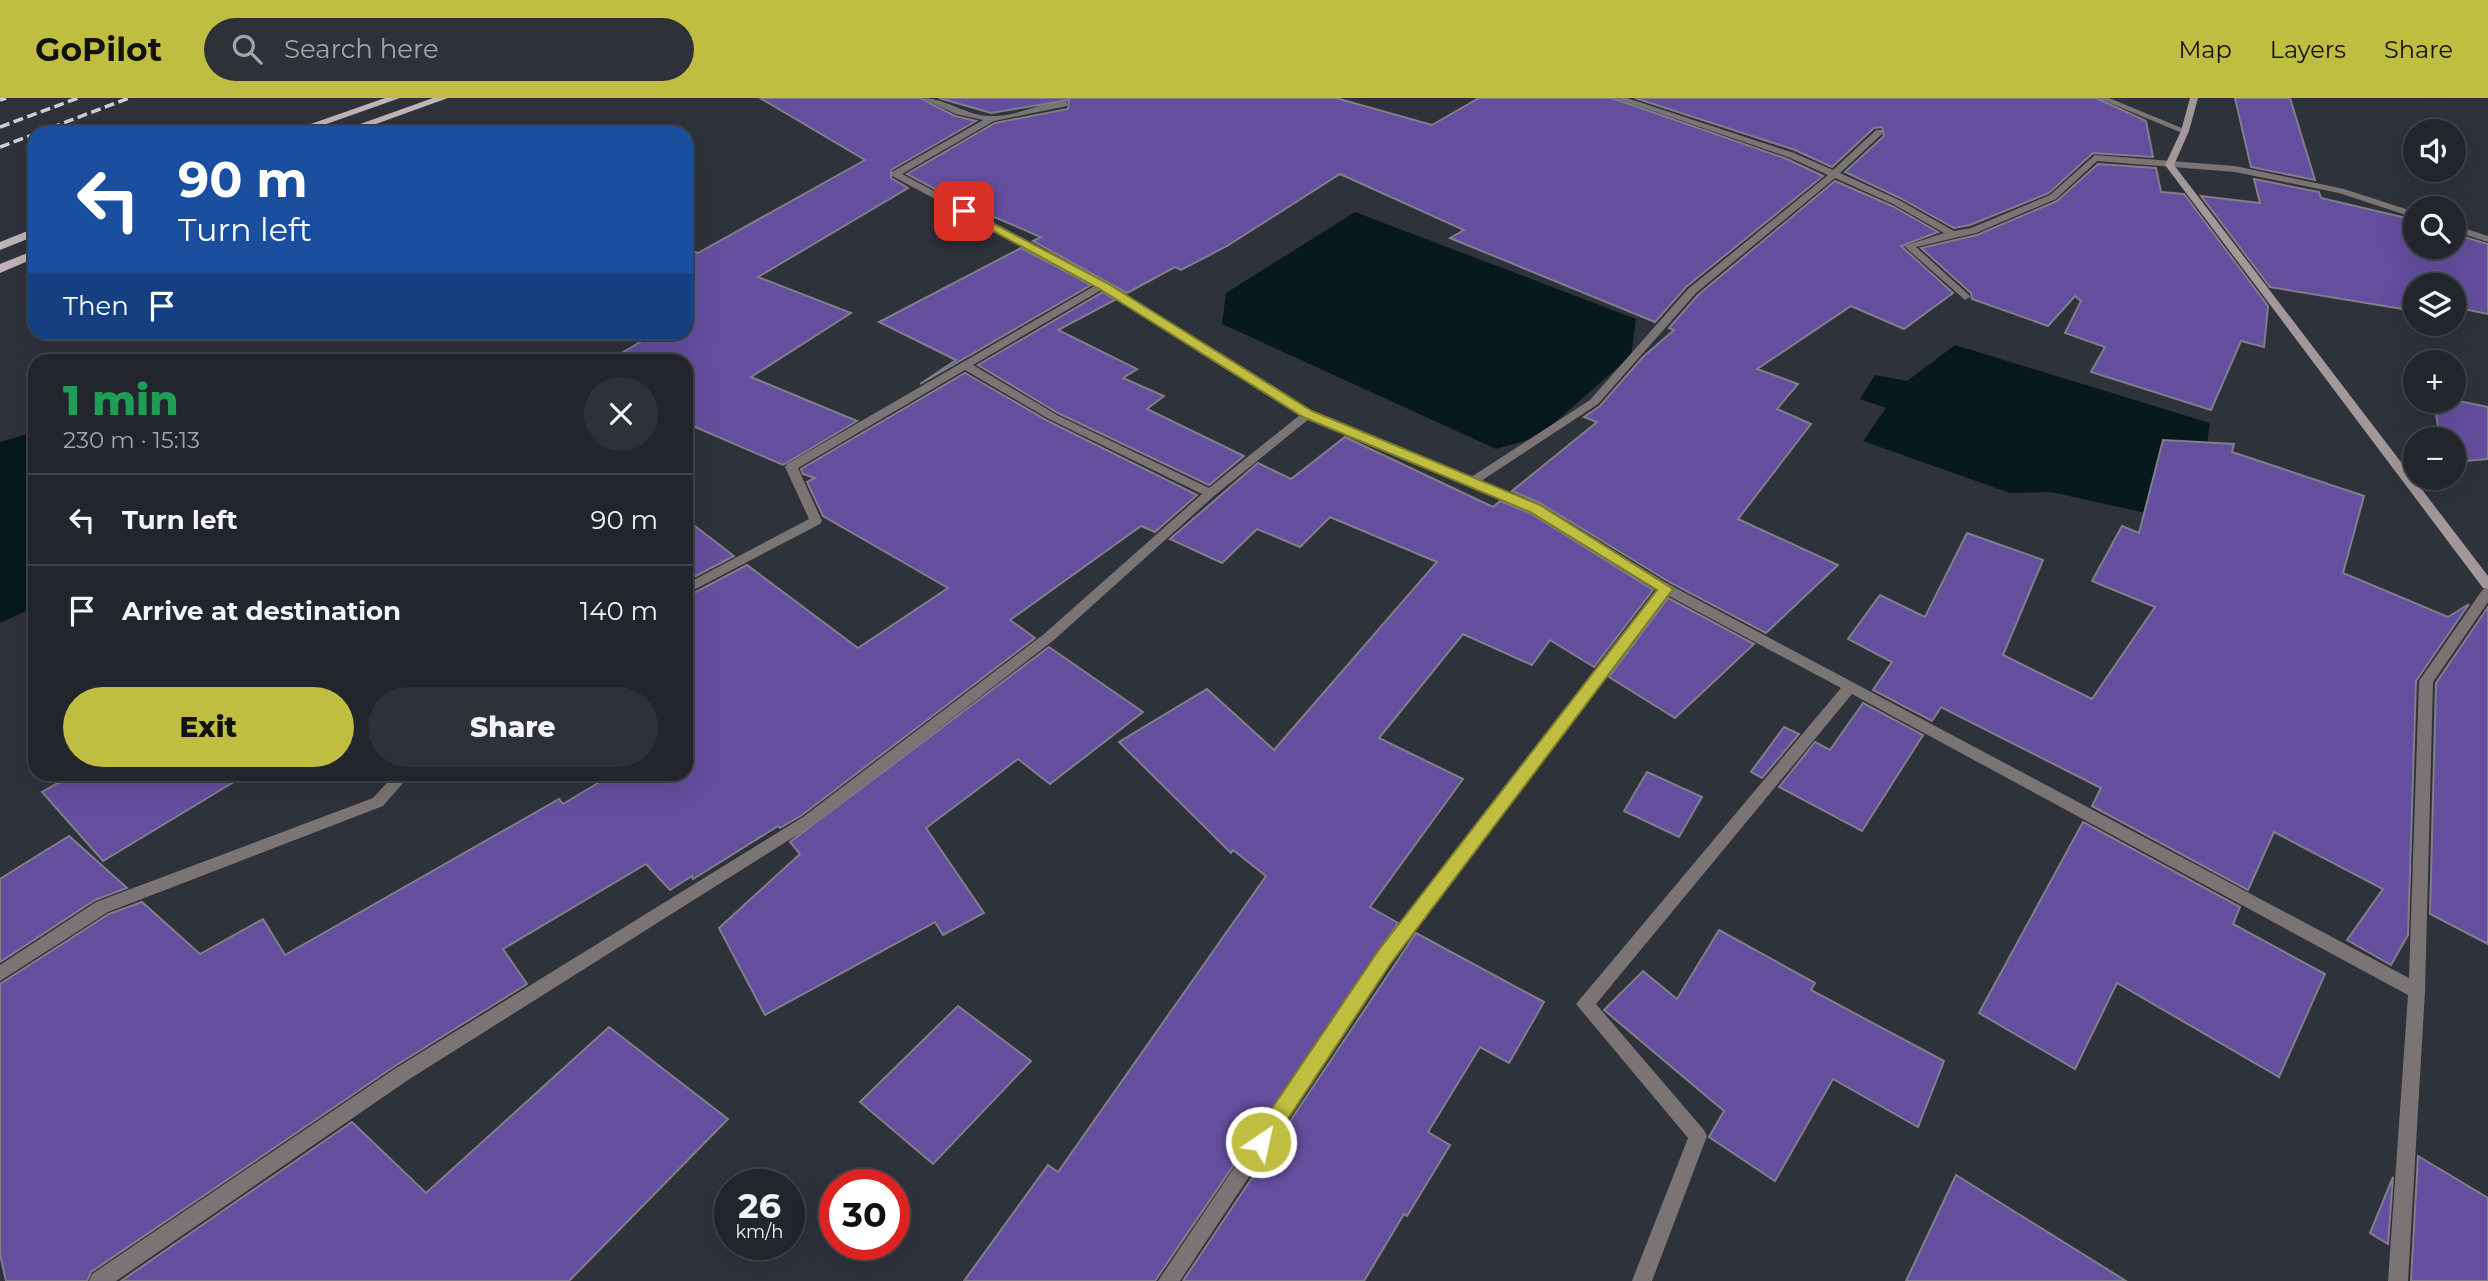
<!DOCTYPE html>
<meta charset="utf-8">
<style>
body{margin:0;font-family:Montserrat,sans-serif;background:#2e3238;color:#f1f3f6;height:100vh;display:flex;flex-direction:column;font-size:26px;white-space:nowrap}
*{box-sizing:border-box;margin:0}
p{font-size:23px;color:#a2a5a9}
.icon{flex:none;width:38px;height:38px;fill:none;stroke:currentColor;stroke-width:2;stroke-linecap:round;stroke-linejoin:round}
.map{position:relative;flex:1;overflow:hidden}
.panel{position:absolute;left:28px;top:256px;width:665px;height:427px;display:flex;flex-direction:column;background:#22262c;border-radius:21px;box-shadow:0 7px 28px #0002,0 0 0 2px #3f4348}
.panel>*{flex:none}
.hud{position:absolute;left:28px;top:28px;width:665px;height:214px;border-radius:21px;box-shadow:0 7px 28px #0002,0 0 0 2px #3f4348;background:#1a4fa0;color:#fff;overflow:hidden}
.fabs{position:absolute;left:2403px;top:21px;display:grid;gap:14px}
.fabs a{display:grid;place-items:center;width:63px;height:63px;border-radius:50%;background:#22262c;box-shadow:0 7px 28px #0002,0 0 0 2px #3f4348;font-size:35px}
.speed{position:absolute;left:714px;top:1071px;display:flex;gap:14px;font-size:35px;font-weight:700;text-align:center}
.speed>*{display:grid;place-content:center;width:91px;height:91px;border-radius:50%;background:#22262c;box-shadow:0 7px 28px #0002,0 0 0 2px #3f4348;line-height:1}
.speed small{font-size:18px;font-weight:400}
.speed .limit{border:10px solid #d22;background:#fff;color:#111}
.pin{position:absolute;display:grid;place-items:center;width:60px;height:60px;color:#fff;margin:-30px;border-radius:14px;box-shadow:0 4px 10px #0006}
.me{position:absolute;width:77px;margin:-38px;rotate:34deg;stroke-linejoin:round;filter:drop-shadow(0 0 5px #0008)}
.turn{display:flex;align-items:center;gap:24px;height:147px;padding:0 35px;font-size:32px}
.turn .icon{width:91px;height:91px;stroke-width:2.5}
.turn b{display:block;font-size:49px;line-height:60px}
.then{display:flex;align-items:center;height:66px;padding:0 35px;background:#0003;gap:14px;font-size:26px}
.round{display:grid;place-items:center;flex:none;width:74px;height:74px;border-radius:37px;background:#2e3238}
.headline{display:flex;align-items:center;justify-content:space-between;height:119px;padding:0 35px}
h1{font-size:42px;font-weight:800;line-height:52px;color:#1e9e55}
.cta{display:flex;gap:14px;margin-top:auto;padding:14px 35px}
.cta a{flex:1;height:80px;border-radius:42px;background:#c0be40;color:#111;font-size:28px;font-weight:800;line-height:80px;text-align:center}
.cta a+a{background:#2e3238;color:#f1f3f6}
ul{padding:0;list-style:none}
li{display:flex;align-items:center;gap:21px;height:91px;padding:0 35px;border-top:2px solid #3f4348}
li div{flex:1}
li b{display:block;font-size:26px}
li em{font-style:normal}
header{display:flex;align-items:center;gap:42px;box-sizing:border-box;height:98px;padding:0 35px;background:#c0be40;color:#111}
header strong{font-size:33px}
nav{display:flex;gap:38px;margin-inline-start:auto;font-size:24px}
.search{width:490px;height:63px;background:#2e3238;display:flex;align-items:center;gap:18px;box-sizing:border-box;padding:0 24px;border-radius:38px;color:#a2a5a9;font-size:26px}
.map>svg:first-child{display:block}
.water{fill:#08191d}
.building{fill:#644e9e;stroke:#807e8a;stroke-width:2}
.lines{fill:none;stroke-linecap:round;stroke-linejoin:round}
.street{fill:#7a7474;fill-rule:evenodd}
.secondary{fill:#a29899;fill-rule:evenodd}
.primary{fill:#c1b4b6;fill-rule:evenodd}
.rail{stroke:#cccfd6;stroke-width:3.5;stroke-dasharray:10 4.5;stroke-linecap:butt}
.route{fill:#c0be40;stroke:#7d7c2a;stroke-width:2}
</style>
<header>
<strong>GoPilot</strong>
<div class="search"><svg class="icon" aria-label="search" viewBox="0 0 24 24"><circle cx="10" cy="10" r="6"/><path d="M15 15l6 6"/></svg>Search here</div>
<nav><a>Map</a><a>Layers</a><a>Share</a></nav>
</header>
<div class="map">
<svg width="2488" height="1183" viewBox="0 0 2488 1183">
<rect width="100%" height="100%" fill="#2e323b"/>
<g class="water">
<path d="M1355,114L1636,221L1631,258L1538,339L1496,351L1222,226L1226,195Z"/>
<path d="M1955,247L2210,325L2195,426L2051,394L2010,395L1863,343L1886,310L1860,301L1875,277L1907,283Z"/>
<path d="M35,334V509L0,525V344Z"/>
</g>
<g class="building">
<path d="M760,0H920L955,18L976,23L891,72V80L908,90L758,179L851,215L751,279L857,323L783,367L686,325V262H610L657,234H686V151L698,155L865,62Z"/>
<path d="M939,0H1336L1432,27L1479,0H1612L1787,61L1823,78L1686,189L1655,224L1450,140L1464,132L1340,76L1227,148L1181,172L1175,169L1127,195L1033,143L1041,139L959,104L907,76L995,25L1068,11L1069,2L991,15Z"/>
<path d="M1635,0H2096L2146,23L2153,59L2093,55L2049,95L1970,127L1954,130L1900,100L1845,74L1884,38L1882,29L1874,30L1832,69L1795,52Z"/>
<path d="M2235,0H2290L2315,82L2251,69Z"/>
<path d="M2098,66L2156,70L2161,94L2184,96L2268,208L2264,249L2241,243L2211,312L2091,274L2105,249L2065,235L2081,203L2075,198L2048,228L1972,201L1971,195L1921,150L1977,137L2057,103Z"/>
<path d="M2254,81L2319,94L2321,100L2415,122V149H2454V136L2488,146V216L2454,209V187H2415V213L2270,189L2201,98L2260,105Z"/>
<path d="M1835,83L1892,108L1938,134L1901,148L1953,195L1904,231L1851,208L1757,271L1798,286L1777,311L1811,326L1738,421L1838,467L1766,535L1671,485L1540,405L1512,393L1597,324L1584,319L1600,308L1643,259L1674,232L1669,230L1698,197Z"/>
<path d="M1021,150L1091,187L920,286L956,262L879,224Z"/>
<path d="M1103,194L1115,202L1058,232L1137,271L1123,280L1164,298L1147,311L1244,358L1209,387L1058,315L978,267Z"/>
<path d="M965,275L1048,323L1197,397L1155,434L1141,428L1010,522L1035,540L802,717L780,730L778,728L693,781L692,778L670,792L646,766L503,851L527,886L395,968L91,1174L87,1183H6L0,1156V886L109,816L142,804L200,856L263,821L285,857L559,701L563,706L613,676H686V499L747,467L858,550L948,490L823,418L807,384L815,380L803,376L801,371Z"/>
<path d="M2454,302L2488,309V361L2454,364V341H2440L2434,303Z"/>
<path d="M1345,339L1493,409L1500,403L1530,415L1653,492L1594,569L1550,542L1532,567L1463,536L1379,640L1463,681L1370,809L1398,825L1155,1183H964L1048,1067L1058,1074L1266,778L1233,752L1231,755L1119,644L1207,591L1274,652L1437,464L1330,419L1300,449L1257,431L1222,465L1170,441L1258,365L1291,381Z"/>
<path d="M2163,342L2234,346L2232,354L2364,398L2343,475L2448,519L2469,506L2416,583L2408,837L2391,867L2347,842L2383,791L2274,734L2248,792L2092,708L2101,690L1941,609L1932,623L1873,592L1892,564L1848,541L1880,497L1925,519L1967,435L2043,462L2003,557L2092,601L2155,509L2092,483L2122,428L2139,435Z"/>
<path d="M686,421L734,458L686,483Z"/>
<path d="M1668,500L1754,546L1675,620L1609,579Z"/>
<path d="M2488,509V846L2430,816L2436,585Z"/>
<path d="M1049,549L1143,614L1050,686L1018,661L926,730L984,815L943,837L935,824L765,917L719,830L800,756L790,744Z"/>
<path d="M1863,605L1923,637L1862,733L1779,689L1815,644L1830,652Z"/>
<path d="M1784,629L1799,636L1762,680L1751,674Z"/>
<path d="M1647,674L1702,699L1679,739L1624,713Z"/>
<path d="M74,676H247L103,763L42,694Z"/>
<path d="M2083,724L2240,809L2233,826L2325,876L2279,979L2117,885L2075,971L1979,915Z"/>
<path d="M69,738L127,790L95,802L0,864V781Z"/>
<path d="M1719,832L1815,885L1811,892L1944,963L1918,1029L1833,981L1775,1083L1709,1039L1724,1013L1604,912L1643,873L1677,901Z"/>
<path d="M1416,835L1544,904L1509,965L1480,949L1428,1034L1450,1047L1407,1118L1404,1116L1364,1183H1183Z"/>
<path d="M958,908L1031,963L933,1066L860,1004Z"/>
<path d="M609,929L728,1021L569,1183H121L352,1024L426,1095Z"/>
<path d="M2418,1058L2488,1100V1183H2411Z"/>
<path d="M1956,1077L2126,1183H1906Z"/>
<path d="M2393,1079L2388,1146L2370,1135Z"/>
</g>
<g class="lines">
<g class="street">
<path d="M922,0C946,0 966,18 991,18C1016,19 1042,3 1067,4V8L994,23L902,76L1107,185L1312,314L1471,379L1590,302L1688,191L1828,77L1788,59L1615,0H1627L1794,55L1833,72L1876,32H1882V36L1840,75L1899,102L1954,133L1971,130L2050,97L2095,57L2235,68L2344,91L2415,114V120L2339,95L2235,74L2097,63L2056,101L1976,135L1916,149L1969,197L1970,199L1965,202L1904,148L1944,135L1893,106L1835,80L1696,195L1598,306L1481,383L1539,407L1670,487L2409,880L2419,583L2483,491L2488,490V504L2433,584L2425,893L2408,1183H2388L2408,897L1852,596L1596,906L1704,1032L1707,1038L1652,1183H1632L1688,1040L1576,906L1841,590L1667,497L1391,864L1180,1183H1158L1379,854L1657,491L1531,413L1309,321L1214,398L1054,542L813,727L408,982L116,1183H89L92,1176L396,970L803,719L1044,536L1202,396L1049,321L965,272L798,370L822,423L820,426L686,496V486L809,421L785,369L787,366L1096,187L892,78V74L983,22L956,16ZM1103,191L1301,316L1209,390L1057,317L973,267Z"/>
<path d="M2098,0H2109L2189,33L2182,35Z"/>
<path d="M2454,127L2488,138V144L2454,133Z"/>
<path d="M395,676H411L383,708L108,814L0,883V867L96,804L373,700Z"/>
</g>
<path class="secondary" d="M2190,0H2198L2189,33L2174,67L2488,478V491L2483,490L2165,67L2181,33Z"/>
<g class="primary">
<path d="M385,0H400L301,35H285Z"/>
<path d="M433,0H448L351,35H335Z"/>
<path d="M35,130V138L0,152V144Z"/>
<path d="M35,152V160L0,175V166Z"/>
</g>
<g class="rail">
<path d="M0,2L6,0"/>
<path d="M0,29L78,0"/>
<path d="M37,35L129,0"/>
<path d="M0,49L35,36"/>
</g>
</g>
<path class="route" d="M964,110L1107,185L1312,313L1540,407L1673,491L1391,865L1268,1051L1261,1054L1254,1051L1251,1044L1254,1037L1378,853L1657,492L1530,414L1303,319L1098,190L960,115L959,113Z"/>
</svg>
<div class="fabs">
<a><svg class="icon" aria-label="sound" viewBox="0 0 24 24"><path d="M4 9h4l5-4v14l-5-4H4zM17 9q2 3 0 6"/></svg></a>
<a><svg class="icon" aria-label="search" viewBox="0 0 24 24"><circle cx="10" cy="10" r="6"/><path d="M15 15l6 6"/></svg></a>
<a><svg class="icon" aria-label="layers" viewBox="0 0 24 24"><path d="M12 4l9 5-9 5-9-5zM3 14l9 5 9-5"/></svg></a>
<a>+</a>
<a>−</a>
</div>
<div class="speed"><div>26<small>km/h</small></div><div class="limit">30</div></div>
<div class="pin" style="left:964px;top:113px;background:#d93025"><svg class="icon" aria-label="arrive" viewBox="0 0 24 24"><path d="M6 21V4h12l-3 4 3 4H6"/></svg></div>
<svg class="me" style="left:1261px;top:1044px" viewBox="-20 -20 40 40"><circle r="17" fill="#c0be40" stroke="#fff" stroke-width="3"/><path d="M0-11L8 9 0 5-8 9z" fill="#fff"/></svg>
<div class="hud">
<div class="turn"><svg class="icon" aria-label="left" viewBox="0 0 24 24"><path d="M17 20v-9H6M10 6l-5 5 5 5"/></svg><div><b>90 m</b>Turn left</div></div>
<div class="then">Then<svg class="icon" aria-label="arrive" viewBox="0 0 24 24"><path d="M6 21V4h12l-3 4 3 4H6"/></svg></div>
</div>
<section class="panel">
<div class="headline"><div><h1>1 min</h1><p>230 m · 15:13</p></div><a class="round"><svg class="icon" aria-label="close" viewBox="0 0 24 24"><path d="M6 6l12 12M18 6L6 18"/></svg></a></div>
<ul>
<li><svg class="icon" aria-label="left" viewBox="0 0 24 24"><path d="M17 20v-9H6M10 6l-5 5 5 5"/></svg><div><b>Turn left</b></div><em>90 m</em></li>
<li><svg class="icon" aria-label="arrive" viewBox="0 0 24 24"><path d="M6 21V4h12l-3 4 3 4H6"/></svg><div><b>Arrive at destination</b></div><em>140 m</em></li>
</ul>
<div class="cta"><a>Exit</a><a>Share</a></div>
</section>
</div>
